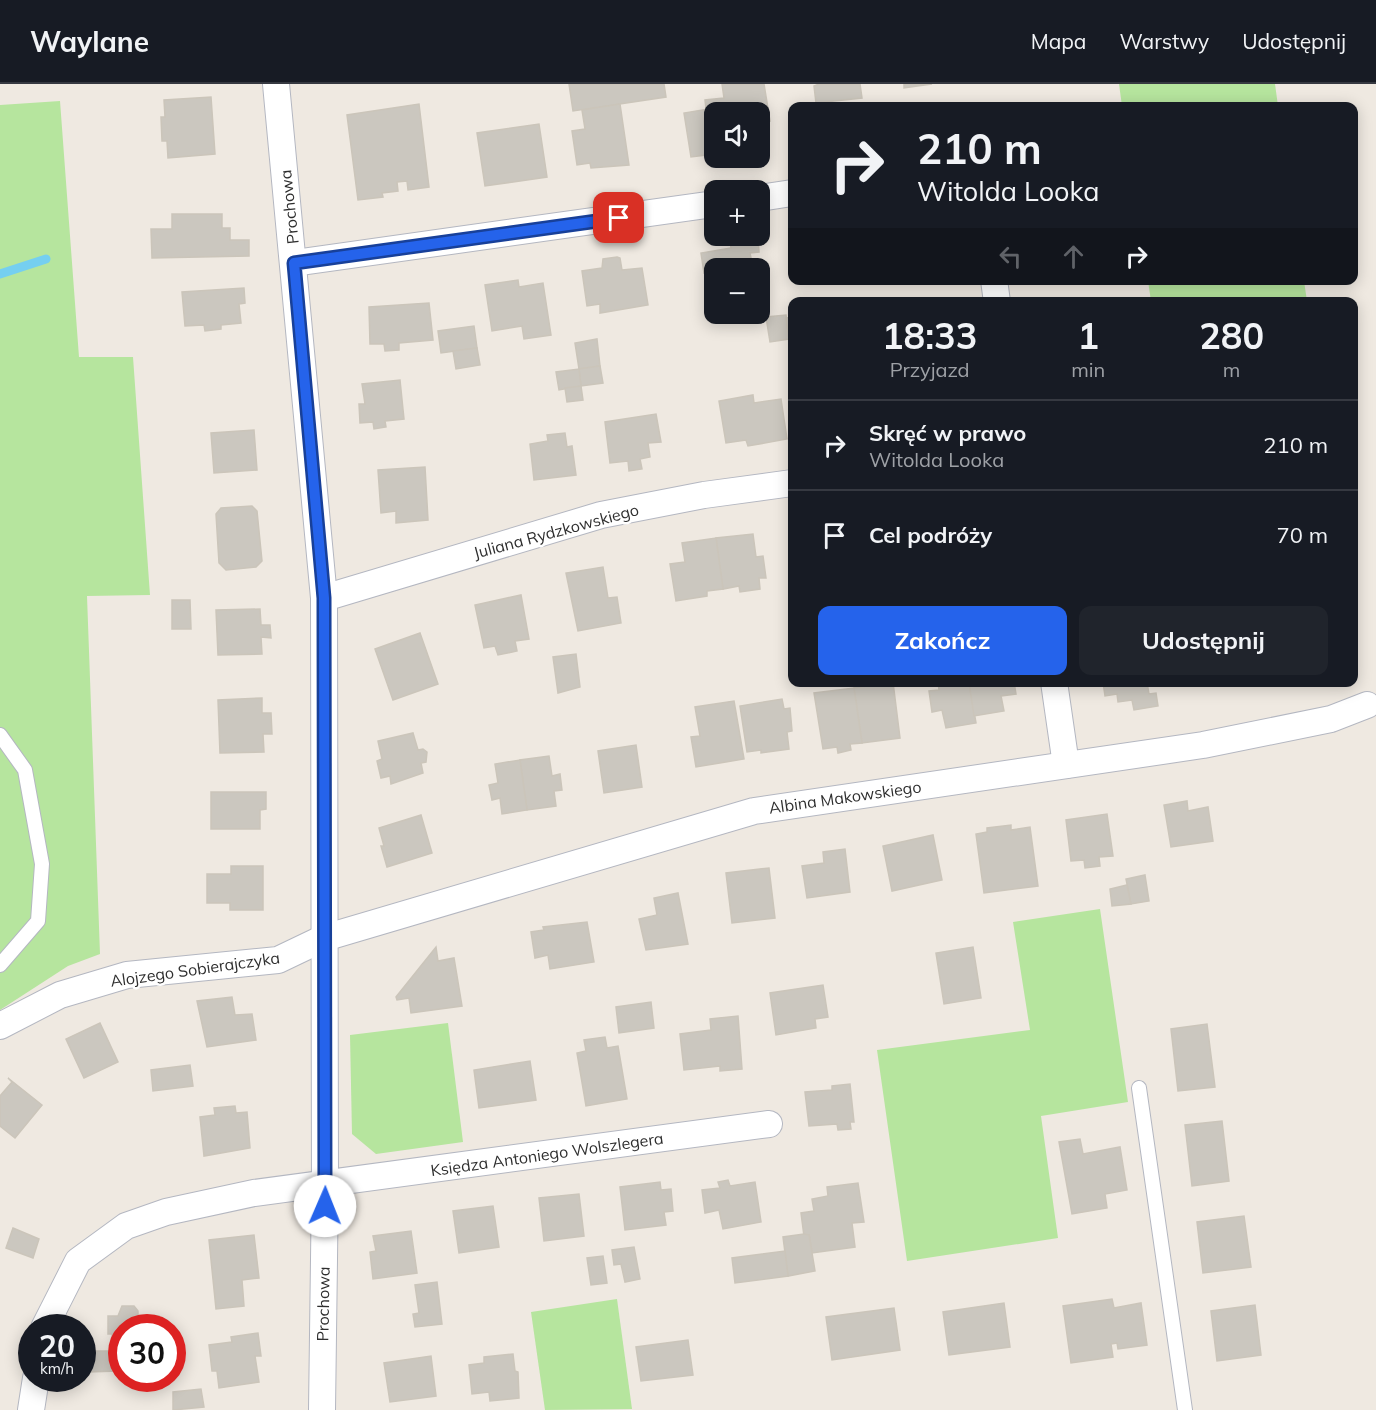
<!DOCTYPE html>
<html lang="pl">
<meta charset="utf-8">
<style>
body{margin:0;font-family:Mulish,sans-serif;background:#20242c;color:#f1f3f6;height:100vh;display:flex;flex-direction:column;font-size:22px;white-space:nowrap}
*{box-sizing:border-box;margin:0}
p{font-size:20px;color:#9ea1a6}
.icon{flex:none;width:33px;height:33px;fill:none;stroke:currentColor;stroke-width:2;stroke-linecap:round;stroke-linejoin:round}
.map{position:relative;flex:1;overflow:hidden}
.sheet{position:absolute;left:788px;top:213px;width:570px;height:390px;display:flex;flex-direction:column;background:#171b24;border-radius:12px;box-shadow:0 3px 15px #0003}
.sheet>*{flex:none}
.hud{position:absolute;left:788px;top:18px;width:570px;height:183px;border-radius:12px;box-shadow:0 3px 15px #0003;background:#171b24;color:#f1f3f6;overflow:hidden}
.tools{position:absolute;left:704px;top:18px;display:grid;gap:12px}
.tools a{display:grid;place-items:center;width:66px;height:66px;border-radius:12px;background:#171b24;box-shadow:0 3px 15px #0003;font-size:30px}
.speed{position:absolute;left:18px;top:1230px;display:flex;gap:12px;font-size:30px;font-weight:700;text-align:center}
.speed>*{display:grid;place-content:center;width:78px;height:78px;border-radius:50%;background:#171b24;box-shadow:0 3px 15px #0003;line-height:1}
.speed small{font-size:15px;font-weight:400}
.speed .limit{border:9px solid #d22;background:#fff;color:#111}
.pin{position:absolute;display:grid;place-items:center;width:51px;height:51px;color:#fff;margin:-26px;border-radius:12px;box-shadow:0 3px 9px #0006}
.me{position:absolute;width:66px;margin:-33px;rotate:1deg;stroke-linejoin:round;filter:drop-shadow(0 0 4px #0008)}
.turn{display:flex;align-items:center;gap:21px;height:126px;padding:0 30px;font-size:27px}
.turn .icon{width:78px;height:78px;stroke-width:2.5}
.turn b{display:block;font-size:42px;line-height:51px}
.lanes{display:flex;align-items:center;height:57px;padding:0 30px;background:#0003;justify-content:center;gap:30px;direction:ltr}
.lanes .off{opacity:.35}
.eta{display:flex;justify-content:space-evenly;align-items:center;height:102px;text-align:center}
.eta b{font-size:36px;font-weight:700;line-height:42px}
.button{display:flex;gap:12px;margin-top:auto;padding:12px 30px}
.button a{flex:1;height:69px;border-radius:12px;background:#2563eb;color:#fff;font-size:24px;font-weight:700;line-height:69px;text-align:center}
.button a+a{background:#20242c;color:#f1f3f6}
ul{padding:0;list-style:none}
li{display:flex;align-items:center;gap:18px;height:90px;padding:0 30px;border-top:2px solid #363941}
li div{flex:1}
li b{display:block;font-size:22px}
li em{font-style:normal}
header{display:flex;align-items:center;gap:36px;box-sizing:border-box;height:84px;padding:0 30px;background:#171b24;border-bottom:2px solid #363941}
header strong{font-size:28px}
nav{display:flex;gap:33px;margin-inline-start:auto;font-size:21px}
.map>svg:first-child{display:block}
.green{fill:#b6e59e}
.lines{fill:none;stroke-linecap:round;stroke-linejoin:round}
.stream{stroke:#75cff0;stroke-width:9}
.building{fill:#cbc7bf;stroke:#cbc5ba;stroke-width:1.5}
.service-casing{stroke:#b4b7c1;stroke-width:16}
.minor-casing{stroke:#b4b7c1;stroke-width:28}
.service{stroke:#fff;stroke-width:14}
.minor{stroke:#fff;stroke-width:26}
.route-casing{stroke:#184099;stroke-width:15}
.route{stroke:#2563eb;stroke-width:10}
.labels{text-anchor:middle;dominant-baseline:central;stroke-width:5;stroke-linejoin:round;paint-order:stroke}
.street-label{font-size:16px;fill:#2e2e2e;stroke:#fff}
</style>
<header>
<strong>Waylane</strong>
<nav><a>Mapa</a><a>Warstwy</a><a>Udostępnij</a></nav>
</header>
<div class="map">
<svg width="1376" height="1326" viewBox="0 0 1376 1326">
<rect width="100%" height="100%" fill="#efe9e1"/>
<g class="green">
<path d="M1119,0H1275L1278,22H1122Z"/>
<path d="M60,17L79,273H133L150,511L87,512L100,870L68,882L0,926V21Z"/>
<path d="M1148,197H1304L1307,217H1151Z"/>
<path d="M1100,825L1128,1018L1041,1032L1058,1154L907,1177L877,966L1030,946L1013,838Z"/>
<path d="M448,939L463,1058L376,1070L352,1050L350,951Z"/>
<path d="M617,1215L632,1325L545,1326L531,1228Z"/>
</g>
<g class="lines">
<path class="stream" d="M0,190L46,175"/>
</g>
<g class="building">
<path d="M569,0H664L666,13L573,27Z"/>
<path d="M722,0H764L770,37L759,38V28H733L732,21L706,25L705,16L724,14Z"/>
<path d="M819,0H860L862,14L816,19L814,2Z"/>
<path d="M904,0H932L904,4Z"/>
<path d="M211,13L215,70L168,74L167,57H162L161,33H165L164,16Z"/>
<path d="M419,20L429,103L408,106L407,97L397,98L398,107L382,109L383,113L358,116L347,31Z"/>
<path d="M620,20L629,81L591,84L590,79L577,81L572,47L585,45L582,26Z"/>
<path d="M732,21L733,28H714V70L691,73L684,29Z"/>
<path d="M539,40L547,93L485,102L477,49Z"/>
<path d="M715,74H740L715,78Z"/>
<path d="M172,130H222V144H230V156H249V172L152,174L151,145H172Z"/>
<path d="M758,153L759,168L750,169L753,184H714V225L708,188L704,189L701,169L731,164L730,157Z"/>
<path d="M617,173L620,174L622,186L642,184L648,221L600,229V220L587,222L582,187L602,184L603,175Z"/>
<path d="M518,196L519,203L543,199L551,251L524,255L522,242L492,247L485,201Z"/>
<path d="M244,204L245,219L239,220L241,239L221,241V245L205,247L204,241L185,242L182,208Z"/>
<path d="M429,219L433,256L399,259V266L385,267L384,260H370L369,223Z"/>
<path d="M786,231L789,255L770,258L766,233Z"/>
<path d="M792,233V255H789L786,234Z"/>
<path d="M474,242L477,264L441,269L438,247Z"/>
<path d="M597,255L600,282L579,285L575,259Z"/>
<path d="M477,264L480,281L456,285L453,267Z"/>
<path d="M600,282L603,299L581,302L579,285Z"/>
<path d="M579,285L581,302L559,306L556,288Z"/>
<path d="M400,296L404,335L385,337L386,343L374,345L373,338L360,339L359,320H365L362,300Z"/>
<path d="M581,302L583,316L567,318L565,304Z"/>
<path d="M753,311L754,319L781,315L787,355L748,362L746,356L726,359L719,317Z"/>
<path d="M656,330L661,358L648,359L650,373L640,375L642,385L629,387L628,377L610,379L605,338Z"/>
<path d="M254,346L257,386L214,389L211,349Z"/>
<path d="M565,349L567,363L572,362L576,391L534,396L530,360L548,357L547,351Z"/>
<path d="M425,383L428,436L396,439V427L381,429L378,386Z"/>
<path d="M252,422L257,427L262,477L256,483L226,486L219,479L216,430L221,424Z"/>
<path d="M753,450L756,473L763,472L766,494H759L760,505L740,508L739,502L723,505L716,454Z"/>
<path d="M716,454L723,505L707,507V512L676,517L670,480L685,478L682,459Z"/>
<path d="M603,483L608,514L617,513L621,539L578,547L566,489Z"/>
<path d="M521,511L529,555L515,557L517,567L498,571L495,562L484,564L475,521Z"/>
<path d="M172,516H190L191,545H172Z"/>
<path d="M260,525L261,541H270L271,554L261,553L262,570L218,571L216,526Z"/>
<path d="M420,549L438,600L393,616L375,565Z"/>
<path d="M576,570L580,603L558,609L553,573Z"/>
<path d="M893,598L900,654L862,659L854,604Z"/>
<path d="M938,598H969L976,639L946,644L942,626L932,628L929,607L939,606Z"/>
<path d="M969,598H1014L1016,610L1001,612L1004,627L974,632Z"/>
<path d="M1103,598H1147L1149,610L1156,609L1158,622L1134,626L1132,616L1118,618L1117,610L1105,612Z"/>
<path d="M854,604L862,659L850,660L851,666L838,669L837,663L823,665L814,609Z"/>
<path d="M262,614V629H271L272,650H263L264,668L220,669L218,616Z"/>
<path d="M782,615L784,625L790,624L792,647L787,648L789,665L761,669V666L747,668L740,622Z"/>
<path d="M734,617L744,675L696,683L691,653L700,652L695,623Z"/>
<path d="M413,649L418,666L423,665L427,668L426,678L421,679L423,689L391,700L390,692L381,694L377,677L382,675L378,657Z"/>
<path d="M636,661L642,703L604,709L598,667Z"/>
<path d="M549,672L552,692L560,690L562,706L554,707L556,722L527,726L520,676Z"/>
<path d="M520,676L527,726L502,730L500,714L492,716L489,701L498,699L495,680Z"/>
<path d="M211,708H266V725L260,726V745H211Z"/>
<path d="M1187,717L1188,727L1208,723L1213,757L1171,763L1164,721Z"/>
<path d="M1107,730L1113,772L1099,773L1100,782L1085,784L1084,776L1071,777L1066,736Z"/>
<path d="M421,731L432,769L387,783L381,762H384L379,744Z"/>
<path d="M1011,741V746L1030,743L1038,802L984,809L976,750L987,748V744Z"/>
<path d="M933,751L942,796L892,807L883,762Z"/>
<path d="M845,765L850,808L807,814L802,782L824,779L823,768Z"/>
<path d="M231,782H263V826H230V819H207V790H231Z"/>
<path d="M769,784L775,834L732,839L726,789Z"/>
<path d="M1145,791L1149,817L1131,820L1126,795Z"/>
<path d="M1127,801L1131,820L1112,822L1110,805Z"/>
<path d="M678,809L688,860L646,866L639,835L657,831L654,814Z"/>
<path d="M587,838L594,878L550,885L548,871L535,874L531,848L544,846L543,843Z"/>
<path d="M436,863L438,877L454,874L462,922L411,929L409,914L397,916L396,913Z"/>
<path d="M973,863L981,914L944,920L936,869Z"/>
<path d="M823,901L828,933L815,935L816,944L776,951L770,909Z"/>
<path d="M232,913L235,931L252,930L256,956L207,963L197,917Z"/>
<path d="M651,918L654,944L619,949L616,923Z"/>
<path d="M738,932L742,985L720,987V982L684,986L680,950L711,946L710,935Z"/>
<path d="M100,939L118,978L84,994L66,955Z"/>
<path d="M1207,940L1215,1003L1178,1007L1171,945Z"/>
<path d="M605,953L607,964L618,962L627,1015L586,1022L577,969L586,967L584,956Z"/>
<path d="M530,977L536,1016L479,1024L474,986Z"/>
<path d="M190,981L193,1002L153,1007L151,986Z"/>
<path d="M8,994L42,1021L15,1054L0,1042V1012L12,998Z"/>
<path d="M850,1000L854,1038H850L851,1045L838,1046L837,1040L809,1042L805,1008L832,1006V1002Z"/>
<path d="M235,1022L236,1029L247,1028L250,1064L204,1072L200,1033L215,1031L214,1024Z"/>
<path d="M1222,1037L1229,1097L1192,1102L1185,1041Z"/>
<path d="M1080,1055L1083,1070L1120,1063L1127,1106L1105,1110L1107,1124L1072,1130L1059,1058Z"/>
<path d="M728,1096L730,1102L755,1098L761,1138L723,1145L719,1126L705,1129L702,1106L720,1104L718,1098Z"/>
<path d="M660,1098L661,1106L671,1105L673,1127L664,1128L666,1141L625,1146L620,1103Z"/>
<path d="M858,1099L864,1138L852,1139L855,1163L812,1169L809,1151L804,1152L801,1129L814,1127L812,1115L828,1112L827,1103Z"/>
<path d="M579,1110L584,1152L544,1157L539,1114Z"/>
<path d="M493,1122L499,1163L459,1169L453,1127Z"/>
<path d="M1244,1132L1251,1183L1203,1189L1197,1138Z"/>
<path d="M13,1144L39,1155L33,1174L6,1164Z"/>
<path d="M411,1147L417,1189L373,1195L370,1168L376,1167L373,1152Z"/>
<path d="M804,1150L809,1151L815,1187L788,1192L783,1153Z"/>
<path d="M254,1151L259,1194L242,1196L244,1222L216,1225L209,1156Z"/>
<path d="M634,1163L640,1195L625,1198L621,1180L614,1181L612,1166Z"/>
<path d="M785,1167L788,1192L735,1199L732,1174Z"/>
<path d="M603,1172L607,1199L591,1201L587,1174Z"/>
<path d="M437,1198L442,1240L415,1243L413,1230L419,1229L415,1201Z"/>
<path d="M1112,1215L1114,1224L1141,1219L1147,1261L1118,1265L1117,1259L1111,1260L1113,1273L1071,1279L1063,1222Z"/>
<path d="M1004,1219L1010,1263L949,1271L943,1228Z"/>
<path d="M1255,1221L1261,1271L1217,1277L1211,1227Z"/>
<path d="M122,1222H134L138,1227V1232H159V1244H122V1294L146,1295H119V1287L88,1288V1267H113L112,1250H108V1232H118Z"/>
<path d="M894,1224L900,1266L832,1276L826,1233Z"/>
<path d="M258,1249L261,1272H255L259,1298L219,1304L217,1287H212L209,1261L232,1258L231,1253Z"/>
<path d="M688,1256L693,1291L641,1297L636,1263Z"/>
<path d="M513,1270L515,1287L518,1288L519,1314L490,1317L489,1308L472,1310L469,1281L484,1279V1273Z"/>
<path d="M431,1272L436,1312L390,1318L384,1279Z"/>
<path d="M201,1305L204,1323L173,1326V1308Z"/>
</g>
<g class="lines">
<defs>
<g id="service">
<path d="M0,651L25,686L42,780L38,837L0,881"/>
<path d="M1139,1004L1185,1326"/>
</g>
<g id="minor">
<path d="M276,0L324,514L325,1100L322,1326"/>
<path d="M759,114L792,109"/>
<path d="M294,179L714,120"/>
<path d="M994,196L997,218"/>
<path d="M324,514L601,431L704,411L792,399"/>
<path d="M1054,598L1066,681"/>
<path d="M0,942L60,911L127,891L278,876L324,854L754,727L1203,661L1331,635L1367,621"/>
<path d="M44,1244L78,1177L126,1142L166,1128L254,1109L769,1040"/>
<path d="M31,1326L36,1294"/>
</g>
</defs>
<use href="#service" class="service-casing"/>
<use href="#minor" class="minor-casing"/>
<use href="#service" class="service"/>
<use href="#minor" class="minor"/>
</g>
<g class="lines">
<defs>
<path id="route" d="M325,1122L324,514L294,179L619,134"/>
</defs>
<use href="#route" class="route-casing"/>
<use href="#route" class="route"/>
</g>
<g class="labels">
<g class="street-label">
<text transform="translate(289 123) rotate(-96)">Prochowa</text>
<text transform="translate(556 447) rotate(-15)">Juliana Rydzkowskiego</text>
<text transform="translate(845 713) rotate(-8)">Albina Makowskiego</text>
<text transform="translate(195 885) rotate(-8)">Alojzego Sobierajczyka</text>
<text transform="translate(547 1070) rotate(-8)">Księdza Antoniego Wolszlegera</text>
<text transform="translate(323 1220) rotate(-89)">Prochowa</text>
</g>
</g>
</svg>
<div class="tools">
<a><svg class="icon" aria-label="sound" viewBox="0 0 24 24"><path d="M4 9h4l5-4v14l-5-4H4zM17 9q2 3 0 6"/></svg></a>
<a>+</a>
<a>−</a>
</div>
<div class="speed"><div>20<small>km/h</small></div><div class="limit">30</div></div>
<div class="pin" style="left:619px;top:134px;background:#d93025"><svg class="icon" aria-label="arrive" viewBox="0 0 24 24"><path d="M6 21V4h12l-3 4 3 4H6"/></svg></div>
<svg class="me" style="left:325px;top:1122px" viewBox="-20 -20 40 40"><circle r="19" fill="#fff"/><path d="M0-13L10 11 0 6-10 11z" fill="#2563eb"/></svg>
<div class="hud">
<div class="turn"><svg class="icon" aria-label="right" viewBox="0 0 24 24"><path d="M7 20v-9h11M14 6l5 5-5 5"/></svg><div><b>210 m</b>Witolda Looka</div></div>
<div class="lanes"><svg class="icon off" aria-label="left" viewBox="0 0 24 24"><path d="M17 20v-9H6M10 6l-5 5 5 5"/></svg><svg class="icon off" aria-label="ahead" viewBox="0 0 24 24"><path d="M12 20V5M6 11l6-6 6 6"/></svg><svg class="icon" aria-label="right" viewBox="0 0 24 24"><path d="M7 20v-9h11M14 6l5 5-5 5"/></svg></div>
</div>
<section class="sheet">
<div class="eta">
<div><b>18:33</b><p>Przyjazd</p></div>
<div><b>1</b><p>min</p></div>
<div><b>280</b><p>m</p></div>
</div>
<ul>
<li><svg class="icon" aria-label="right" viewBox="0 0 24 24"><path d="M7 20v-9h11M14 6l5 5-5 5"/></svg><div><b>Skręć w prawo</b><p>Witolda Looka</p></div><em>210 m</em></li>
<li><svg class="icon" aria-label="arrive" viewBox="0 0 24 24"><path d="M6 21V4h12l-3 4 3 4H6"/></svg><div><b>Cel podróży</b></div><em>70 m</em></li>
</ul>
<div class="button"><a>Zakończ</a><a>Udostępnij</a></div>
</section>
</div>
